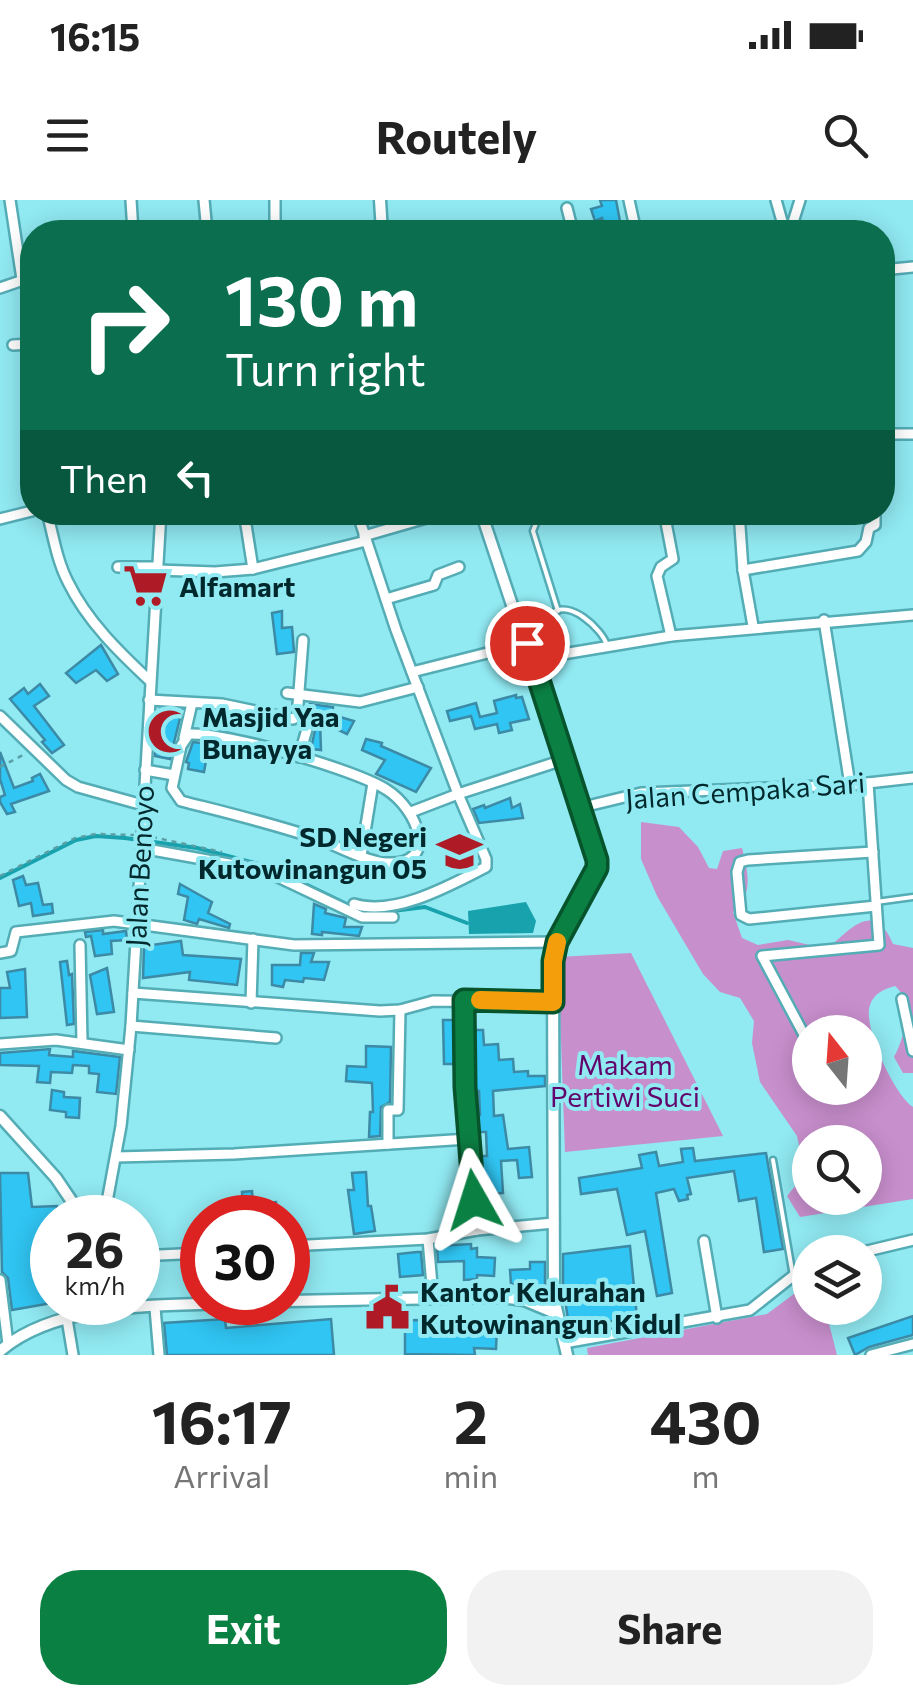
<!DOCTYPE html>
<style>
body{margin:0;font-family:Commissioner,sans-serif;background:#f2f2f2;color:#222;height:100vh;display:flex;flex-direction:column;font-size:38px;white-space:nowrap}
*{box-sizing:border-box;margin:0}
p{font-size:32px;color:#767676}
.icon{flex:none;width:55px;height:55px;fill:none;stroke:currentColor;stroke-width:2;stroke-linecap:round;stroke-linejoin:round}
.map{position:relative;height:1155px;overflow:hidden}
.details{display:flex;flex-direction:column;background:#fff;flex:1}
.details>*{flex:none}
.banner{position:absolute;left:20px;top:20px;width:875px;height:305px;border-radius:40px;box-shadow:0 5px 25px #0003;background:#0b6e4f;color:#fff;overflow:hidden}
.needle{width:65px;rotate:343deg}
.controls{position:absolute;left:792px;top:815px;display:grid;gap:20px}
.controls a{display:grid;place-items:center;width:90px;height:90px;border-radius:50%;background:#fff;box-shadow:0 5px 25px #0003;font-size:50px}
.speed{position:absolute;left:30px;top:995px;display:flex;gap:20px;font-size:50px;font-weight:700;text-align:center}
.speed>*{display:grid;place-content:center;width:130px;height:130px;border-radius:50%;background:#fff;box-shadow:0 5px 25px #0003;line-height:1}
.speed small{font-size:25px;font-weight:400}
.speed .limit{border:15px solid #d22;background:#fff;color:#111}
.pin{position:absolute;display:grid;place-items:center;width:85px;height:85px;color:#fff;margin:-42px;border:5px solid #fff;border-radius:50%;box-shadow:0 2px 10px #0007}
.me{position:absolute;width:110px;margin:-55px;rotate:354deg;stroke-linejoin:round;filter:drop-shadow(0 0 8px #0008)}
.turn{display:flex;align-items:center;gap:35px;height:210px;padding:0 40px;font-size:45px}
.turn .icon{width:130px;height:130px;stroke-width:2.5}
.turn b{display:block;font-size:70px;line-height:85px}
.then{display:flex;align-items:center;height:95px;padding:0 40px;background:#0003;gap:20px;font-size:38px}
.eta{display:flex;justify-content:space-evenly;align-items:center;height:170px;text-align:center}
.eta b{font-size:60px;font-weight:700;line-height:70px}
.primary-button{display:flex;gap:20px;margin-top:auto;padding:20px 40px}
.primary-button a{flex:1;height:115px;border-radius:40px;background:#0b8043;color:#fff;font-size:40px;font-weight:700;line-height:115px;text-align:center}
.primary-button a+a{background:#f2f2f2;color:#222}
.status{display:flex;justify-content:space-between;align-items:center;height:70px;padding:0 50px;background:#fff;direction:ltr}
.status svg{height:28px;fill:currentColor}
header{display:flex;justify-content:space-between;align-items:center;height:130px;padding:0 40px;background:#fff;font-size:45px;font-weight:700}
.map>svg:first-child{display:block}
.green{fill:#c88fcd;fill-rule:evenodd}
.water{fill:#18a2ad}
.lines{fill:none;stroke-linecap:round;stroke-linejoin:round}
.stream{stroke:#18a2ad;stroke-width:4}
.building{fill:#30c5f3;stroke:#3c8aa5;stroke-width:2.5}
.service-casing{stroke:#54acb5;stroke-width:9}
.minor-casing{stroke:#54acb5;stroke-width:14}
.tertiary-casing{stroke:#54acb5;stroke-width:15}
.path{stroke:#599fa6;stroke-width:2.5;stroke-dasharray:5 5;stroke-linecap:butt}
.service{stroke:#fff;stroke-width:4}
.minor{stroke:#fff;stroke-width:9}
.tertiary{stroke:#fff;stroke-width:10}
.route-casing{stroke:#07532c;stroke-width:25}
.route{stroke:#0b8043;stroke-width:18}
.slow{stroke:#f59e0b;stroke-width:18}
.labels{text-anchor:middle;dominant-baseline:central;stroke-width:8;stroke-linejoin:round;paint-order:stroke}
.poi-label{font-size:28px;font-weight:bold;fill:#01292d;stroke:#91e9f2;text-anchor:start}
.street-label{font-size:28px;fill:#01292d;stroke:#91e9f2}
.park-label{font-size:28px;fill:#62046b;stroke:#91e9f2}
</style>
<div class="status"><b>16:15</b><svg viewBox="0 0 49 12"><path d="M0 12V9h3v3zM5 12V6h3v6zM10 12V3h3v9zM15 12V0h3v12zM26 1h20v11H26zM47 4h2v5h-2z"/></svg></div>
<header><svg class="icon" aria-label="menu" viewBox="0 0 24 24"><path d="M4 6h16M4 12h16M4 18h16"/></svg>Routely<svg class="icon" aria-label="search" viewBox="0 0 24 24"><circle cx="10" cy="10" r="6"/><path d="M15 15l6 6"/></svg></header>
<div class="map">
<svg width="913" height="1155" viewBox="0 0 913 1155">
<rect width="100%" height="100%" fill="#91e9f2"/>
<g class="green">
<path d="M641,622L679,627L698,647L709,668L717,669L723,651L742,648C748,672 754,695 733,712L742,738L758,745L788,740L827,749C851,729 874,699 893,744L913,748V873H903L894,857C906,835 913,801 895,786C884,789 874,793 870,805C862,826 895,896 913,907V999L800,1017L787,996L795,986L802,959L797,936L760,882L752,843L754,821L740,798L720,792L703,774L657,696L641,659ZM810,832H865V888H810ZM810,942H865V998H810Z"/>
<path d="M631,753L723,936L565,952L558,757Z"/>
<path d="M810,1082V1108H825L837,1155H588L587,1148L767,1114Z"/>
</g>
<path class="water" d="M526,702L536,721L533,733L469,734L468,711Z"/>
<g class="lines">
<path class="stream" d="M0,678L76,640L96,636L125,638L197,648L270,667L357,709L376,713L425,707L467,723"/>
</g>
<g class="building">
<path d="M600,0H616L622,32H606L602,18L595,21L591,9L602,6Z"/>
<path d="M282,411V428L292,427L294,452L277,454L272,413Z"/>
<path d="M101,445L118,474L107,481L96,470L76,483L66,473Z"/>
<path d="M40,484L49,496L34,506L64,545L52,553L42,542L45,540L10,499L24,488L28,494Z"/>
<path d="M516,495V498L522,497L529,519L510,523L512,530L499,533L497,524L475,529L471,516L450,521L447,511L476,503L480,517L497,513L494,501Z"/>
<path d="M310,504L333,507V515L354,521L347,534L320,521L321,550L311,549L317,521L310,514Z"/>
<path d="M160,509L182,510L170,559L155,556Z"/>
<path d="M366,539L382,543L381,546L431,568L416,592L376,574L385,560L362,550Z"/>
<path d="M193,542L209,544L204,572L188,569L189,563L186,562Z"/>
<path d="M0,552L14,588L33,581L32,578L40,574L49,591L11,604L15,612L7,614L0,602V597L5,595L0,579Z"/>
<path d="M510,598L512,608L520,604L523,618L479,623L473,609L484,605L485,608Z"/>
<path d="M23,676L26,685L38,683L43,705L52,704L53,713L33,716L31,703L19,706L13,680Z"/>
<path d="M180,684L212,702L208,713L230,724L229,728L199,719L197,724L184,720L188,697L178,694Z"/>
<path d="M314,704L326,709L325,713L346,718L344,727H362L359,736L322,732V735L312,734Z"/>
<path d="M103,730V734L126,731L127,740L111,741L112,754L95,756L91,736L86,737L85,732Z"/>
<path d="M181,741L183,755L241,759L237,785L189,780L190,772L143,778L144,746Z"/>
<path d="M301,753H314L311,762H329L324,780L304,778L303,782L285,780L283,787L272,785V765H300Z"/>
<path d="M67,761L69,775L72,774L74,824L67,825L60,762Z"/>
<path d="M107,768L114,812L97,814L90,775Z"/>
<path d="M25,769L27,817L0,818V788H10L7,772Z"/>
<path d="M443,820H457L456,864H444Z"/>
<path d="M473,830H483L484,845L498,844L499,860L513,859L514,872L528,871V876H545V886L493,891L494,916L503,915L508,949L529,947L532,977L519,978L517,960L501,961L503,993L482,994L479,956H487L486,932H477L475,915H480L479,891L474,892Z"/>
<path d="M366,846L391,847L390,902L381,907L380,936L369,937L370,912H373L372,883L346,881L347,866L366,867Z"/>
<path d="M50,849L49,855L73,857V851L120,857L116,894L97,892L99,874L89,873V866L73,865L72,873L51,872L50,883L37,882L39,866L0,865V853Z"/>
<path d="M52,890L64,892V897L80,898L79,918L66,917V912L50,910Z"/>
<path d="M693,948L695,961L766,953L783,1049L764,1052L756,998L739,1001L734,971L687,978L691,994L687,995L688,999L679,1001L674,989L656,993L672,1093L657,1096L645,1031L627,1035L617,989L581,994L579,978L642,968L639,955L656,952L659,966L683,962L681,949Z"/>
<path d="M366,972L368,1006H371L375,1031L354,1034L348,990H354L352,973Z"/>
<path d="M0,973H28L32,1007L57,1006L58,1018H52V1103L12,1110L8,1078L2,1072Z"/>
<path d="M252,991L253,1004L276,1002L277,1018L243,1017L242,992Z"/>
<path d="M471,1044V1049L477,1048V1057L495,1058L494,1076L477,1075V1079L464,1080V1061L438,1062L437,1046Z"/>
<path d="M630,1046L637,1118L569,1126L563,1086V1054Z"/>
<path d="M417,1052H421L423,1075L400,1077L398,1054Z"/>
<path d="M530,1062H545V1086L517,1087L516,1084H511L510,1070L530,1069Z"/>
<path d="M913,1116V1135L869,1147L855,1155L848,1138Z"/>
<path d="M225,1119L226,1128L331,1119L334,1155H167L164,1123Z"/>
<path d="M416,1120L479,1126V1123H490V1127H497L496,1149L474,1148L475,1155L405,1154V1121Z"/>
</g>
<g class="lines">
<defs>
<g id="service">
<path d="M535,312L537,321L533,331L558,411"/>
<path d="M535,459C535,445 540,424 551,414C569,398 602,429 607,445"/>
<path d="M876,702L913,697"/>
<path d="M773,960L793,1076"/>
</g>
<g id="minor">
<path d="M10,0L22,79"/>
<path d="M131,0L133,32"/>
<path d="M204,0L207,32"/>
<path d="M629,0L636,32"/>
<path d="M776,0L785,32"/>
<path d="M567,8L573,32"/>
<path d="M275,32V0"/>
<path d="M790,32L800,0"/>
<path d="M882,70L913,67"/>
<path d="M0,88L32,77"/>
<path d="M13,145L32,144"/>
<path d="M882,234H913"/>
<path d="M47,312C53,335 57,361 68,382C87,421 119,452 150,481"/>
<path d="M244,312L253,369"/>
<path d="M357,312L396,430L458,594L411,612"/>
<path d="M664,312L673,359L661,367L657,376L671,436"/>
<path d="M739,312L743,370L753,426"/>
<path d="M0,319L32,311"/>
<path d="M364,336L447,312"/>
<path d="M118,367H157"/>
<path d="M157,370L215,372L253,369L366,341"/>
<path d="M743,370L858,351L866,342L869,328L875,325V312"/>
<path d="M386,399L434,385L438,375L459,367"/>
<path d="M824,420L850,585"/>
<path d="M533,459L671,436L913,415"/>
<path d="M412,472L527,443"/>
<path d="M287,493L360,502L418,487"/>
<path d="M149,500L222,504L293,519L297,517L303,440"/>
<path d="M0,516L66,580L78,587L143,605"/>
<path d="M189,534C225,532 357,570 387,590C416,608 442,666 386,663C365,661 342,648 321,640C275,624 228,613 181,601L172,588L181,546Z"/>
<path d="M184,538L192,503"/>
<path d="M299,557L309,522"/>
<path d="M145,570L174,575"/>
<path d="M579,608L641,593L850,585L913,578"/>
<path d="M141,648L263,670L362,717H393"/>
<path d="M873,652L748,660L740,662L737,672L741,715L749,719L876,706"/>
<path d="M361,656L373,583"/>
<path d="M354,704C394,717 451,685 486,667V659L458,594L563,560"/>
<path d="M80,745L82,842"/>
<path d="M0,753L11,751L16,732L114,721L294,745L557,742"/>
<path d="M133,793L380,811L400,810L433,801L553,802"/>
<path d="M902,799L913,851"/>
<path d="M465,800V887L477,1030"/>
<path d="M251,803L253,739"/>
<path d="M131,826L276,838"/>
<path d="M0,844L56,840L129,850"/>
<path d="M810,846L762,756L879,745L868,583"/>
<path d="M388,944V910H398L400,810"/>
<path d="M116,957L234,954L468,939"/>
<path d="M104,1018L121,926L131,826L161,312"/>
<path d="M428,1039L433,1097"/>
<path d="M704,1041L717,1118"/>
<path d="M288,1046L428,1039L477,1030L554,1023"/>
<path d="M863,1052L913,1040"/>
<path d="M138,1056L202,1053"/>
<path d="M0,1080L8,1144"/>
<path d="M155,1108L159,1155"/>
<path d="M67,1119L73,1155"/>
<path d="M564,1143L750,1110L793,1076L810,1066"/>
<path d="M871,1155L913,1144"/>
</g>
<g id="tertiary">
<path d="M380,0L382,32"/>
<path d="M481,312L597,660C597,691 560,727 553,761L554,1099L567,1155"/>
<path d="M0,916L56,978L83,1018"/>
<path d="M288,1101L501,1097L524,1100L555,1113"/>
<path d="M0,1151C62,1097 180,1107 258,1102"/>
</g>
</defs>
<use href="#service" class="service-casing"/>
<use href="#minor" class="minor-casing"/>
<use href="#tertiary" class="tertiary-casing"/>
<g class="path">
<path d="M0,567L25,554"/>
<path d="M152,637L222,652"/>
<path d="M0,676L75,638L96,634L134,635"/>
</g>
<use href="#service" class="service"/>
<use href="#minor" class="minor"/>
<use href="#tertiary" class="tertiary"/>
</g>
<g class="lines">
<defs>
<path id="route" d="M474,1000L465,887L464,800L553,802V761L557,742L597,668V660L527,443"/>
</defs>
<use href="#route" class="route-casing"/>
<use href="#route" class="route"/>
<path class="slow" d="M480,800L553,802V761L557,742"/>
</g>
<defs>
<symbol id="supermarket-bare" viewBox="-9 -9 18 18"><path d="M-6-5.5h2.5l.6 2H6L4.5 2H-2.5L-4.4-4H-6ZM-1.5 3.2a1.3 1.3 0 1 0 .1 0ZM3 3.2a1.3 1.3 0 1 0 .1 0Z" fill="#ae1b27" stroke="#91e9f2" stroke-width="2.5" paint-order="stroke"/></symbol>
<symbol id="mosque-bare" viewBox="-9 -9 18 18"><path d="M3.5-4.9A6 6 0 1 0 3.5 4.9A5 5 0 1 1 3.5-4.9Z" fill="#ae1b27" stroke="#91e9f2" stroke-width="2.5" paint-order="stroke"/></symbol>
<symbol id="school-bare" viewBox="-9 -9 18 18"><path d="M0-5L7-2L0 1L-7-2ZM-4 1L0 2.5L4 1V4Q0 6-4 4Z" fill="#ae1b27" stroke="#91e9f2" stroke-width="2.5" paint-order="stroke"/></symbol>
<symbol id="civic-bare" viewBox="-9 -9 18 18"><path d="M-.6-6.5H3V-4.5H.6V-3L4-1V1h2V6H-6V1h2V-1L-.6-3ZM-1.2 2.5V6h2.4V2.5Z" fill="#ae1b27" stroke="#91e9f2" stroke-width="2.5" paint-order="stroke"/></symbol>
</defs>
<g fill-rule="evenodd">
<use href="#supermarket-bare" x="114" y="354" width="63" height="63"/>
<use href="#mosque-bare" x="138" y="500" width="63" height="63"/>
<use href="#school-bare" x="428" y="620" width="63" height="63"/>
<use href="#civic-bare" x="356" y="1076" width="63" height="63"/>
</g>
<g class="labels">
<g class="poi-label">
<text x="179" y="386">Alfamart</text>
<text x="202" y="516">Masjid Yaa<tspan x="202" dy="32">Bunayya</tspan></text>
<text x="427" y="636" text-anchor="end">SD Negeri<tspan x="427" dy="32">Kutowinangun 05</tspan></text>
<text x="420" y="1091">Kantor Kelurahan<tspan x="420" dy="32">Kutowinangun Kidul</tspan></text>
</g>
<g class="street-label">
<text transform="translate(745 590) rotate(-4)">Jalan Cempaka Sari</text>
<text transform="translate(139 666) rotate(-87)">Jalan Benoyo</text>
</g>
<g class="park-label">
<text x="625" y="864">Makam<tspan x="625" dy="32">Pertiwi Suci</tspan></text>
</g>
</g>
</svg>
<div class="controls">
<a><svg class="needle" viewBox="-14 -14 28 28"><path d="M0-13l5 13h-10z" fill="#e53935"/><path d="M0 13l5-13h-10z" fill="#767676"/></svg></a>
<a><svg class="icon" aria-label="search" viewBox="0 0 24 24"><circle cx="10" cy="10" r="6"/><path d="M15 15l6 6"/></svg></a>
<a><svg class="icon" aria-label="layers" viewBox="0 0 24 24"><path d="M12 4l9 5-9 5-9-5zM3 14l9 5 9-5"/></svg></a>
</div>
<div class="speed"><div>26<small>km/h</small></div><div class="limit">30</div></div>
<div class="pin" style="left:527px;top:443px;background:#d93025"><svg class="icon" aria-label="arrive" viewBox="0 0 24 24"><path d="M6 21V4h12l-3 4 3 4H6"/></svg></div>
<svg class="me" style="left:474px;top:1000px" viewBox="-20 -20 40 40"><path d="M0-17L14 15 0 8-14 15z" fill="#0b8043" stroke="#fff" stroke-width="4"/></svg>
<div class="banner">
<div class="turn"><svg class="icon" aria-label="right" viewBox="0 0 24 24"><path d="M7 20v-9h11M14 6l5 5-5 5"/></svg><div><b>130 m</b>Turn right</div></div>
<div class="then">Then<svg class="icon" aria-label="left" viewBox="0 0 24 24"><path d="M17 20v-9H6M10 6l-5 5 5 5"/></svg></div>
</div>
</div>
<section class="details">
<div class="eta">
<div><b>16:17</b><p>Arrival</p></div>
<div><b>2</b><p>min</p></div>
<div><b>430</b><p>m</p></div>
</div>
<div class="primary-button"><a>Exit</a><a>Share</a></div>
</section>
